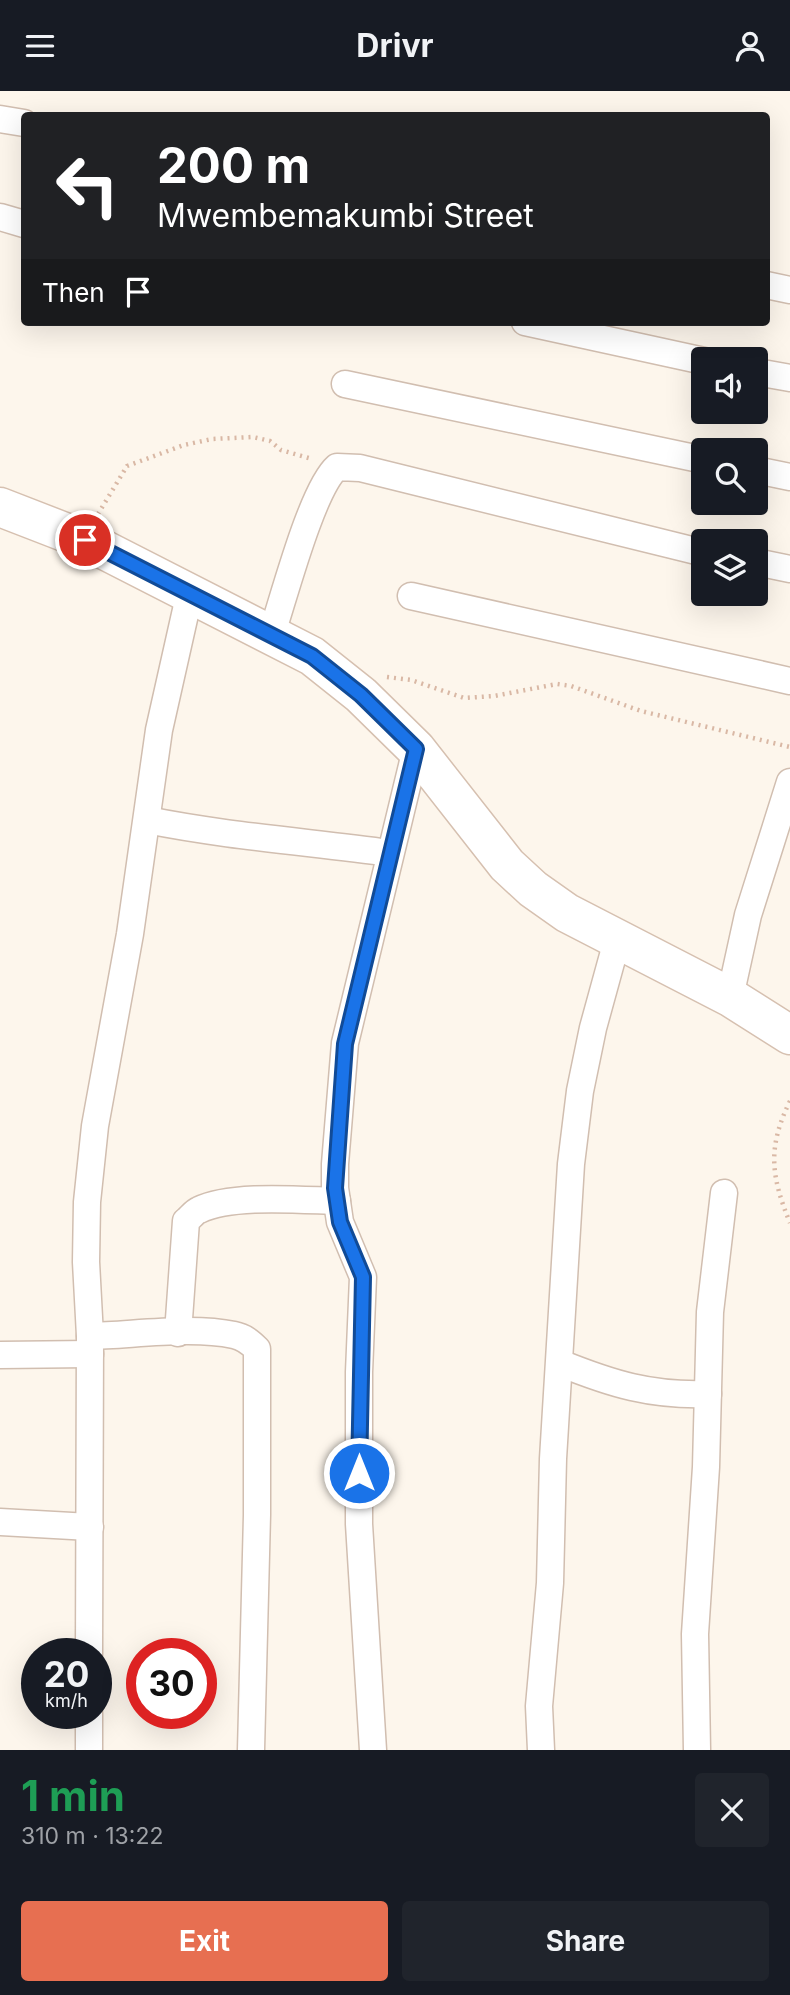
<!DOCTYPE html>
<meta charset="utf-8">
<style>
body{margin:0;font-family:Inter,sans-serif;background:#20242c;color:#f1f3f6;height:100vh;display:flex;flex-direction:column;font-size:26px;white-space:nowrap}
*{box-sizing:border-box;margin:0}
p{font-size:23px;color:#9ea1a6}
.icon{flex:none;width:38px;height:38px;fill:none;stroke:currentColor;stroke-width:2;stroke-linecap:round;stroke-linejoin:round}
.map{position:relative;height:1659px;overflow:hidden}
.drawer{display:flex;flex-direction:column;background:#171b24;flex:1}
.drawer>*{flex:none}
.guide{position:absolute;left:21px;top:21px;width:749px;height:214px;border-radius:7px;box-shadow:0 7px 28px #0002;background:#202124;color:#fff;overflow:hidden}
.buttons{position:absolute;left:691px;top:256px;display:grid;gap:14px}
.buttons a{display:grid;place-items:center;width:77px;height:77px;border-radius:7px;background:#171b24;box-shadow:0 7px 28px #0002;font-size:35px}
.speed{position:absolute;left:21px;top:1547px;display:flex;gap:14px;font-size:35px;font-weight:700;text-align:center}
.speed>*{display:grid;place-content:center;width:91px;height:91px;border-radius:50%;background:#171b24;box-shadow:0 7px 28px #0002;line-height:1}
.speed small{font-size:18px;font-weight:400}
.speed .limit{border:10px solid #d22;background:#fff;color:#111}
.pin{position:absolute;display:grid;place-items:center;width:60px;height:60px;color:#fff;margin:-30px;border:4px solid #fff;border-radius:50%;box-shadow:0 2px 7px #0007}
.me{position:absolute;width:77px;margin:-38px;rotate:0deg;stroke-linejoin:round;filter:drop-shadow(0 0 5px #0008)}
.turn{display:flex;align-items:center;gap:24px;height:147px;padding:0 21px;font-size:32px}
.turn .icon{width:91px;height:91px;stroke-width:2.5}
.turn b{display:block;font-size:49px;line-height:60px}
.then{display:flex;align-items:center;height:66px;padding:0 21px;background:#0003;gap:14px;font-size:26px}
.round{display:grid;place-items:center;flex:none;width:74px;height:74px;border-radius:7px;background:#20242c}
.head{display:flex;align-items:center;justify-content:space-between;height:119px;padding:0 21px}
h1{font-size:42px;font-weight:700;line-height:52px;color:#1e9e55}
.primary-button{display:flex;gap:14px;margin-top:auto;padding:14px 21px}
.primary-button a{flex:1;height:80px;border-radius:7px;background:#e76f51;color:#fff;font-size:28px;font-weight:700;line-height:80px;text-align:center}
.primary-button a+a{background:#20242c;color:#f1f3f6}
header{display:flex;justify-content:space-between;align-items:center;height:91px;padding:0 21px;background:#171b24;font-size:32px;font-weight:700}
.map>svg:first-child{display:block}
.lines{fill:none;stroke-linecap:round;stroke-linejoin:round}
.street-casing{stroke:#d1beb0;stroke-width:29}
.secondary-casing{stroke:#d6c0b0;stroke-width:41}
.path{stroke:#d9b8a5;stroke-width:4.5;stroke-dasharray:2 5;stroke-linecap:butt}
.street{stroke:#fff;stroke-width:26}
.secondary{stroke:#fff;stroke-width:38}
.route-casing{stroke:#114b97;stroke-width:18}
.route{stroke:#1a73e8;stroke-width:12}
</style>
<header><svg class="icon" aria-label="menu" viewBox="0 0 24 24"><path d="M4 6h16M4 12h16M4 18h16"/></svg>Drivr<svg class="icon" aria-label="person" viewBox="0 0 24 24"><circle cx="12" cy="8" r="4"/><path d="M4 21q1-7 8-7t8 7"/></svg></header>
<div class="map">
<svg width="790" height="1659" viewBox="0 0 790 1659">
<rect width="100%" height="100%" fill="#fdf6ec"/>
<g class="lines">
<defs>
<g id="street">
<path d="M0,28L24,32"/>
<path d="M0,126L24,133"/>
<path d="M766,194L790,199"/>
<path d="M525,231L704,270"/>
<path d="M756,281L790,287"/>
<path d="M345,293L704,369"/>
<path d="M756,379L790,386"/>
<path d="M756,471L790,478"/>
<path d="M411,505L790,590"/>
<path d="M272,542C284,506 312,398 337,376L360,377L704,462"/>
<path d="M147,729C227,745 308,751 389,762"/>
<path d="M730,906L748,824L790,691"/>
<path d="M178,1242L186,1130C190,1127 194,1121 199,1119C231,1103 300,1109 337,1110"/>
<path d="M90,1245C134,1244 191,1235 234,1244C244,1246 250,1251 257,1258V1424L251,1659"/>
<path d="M0,1264L90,1263"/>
<path d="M560,1272C612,1293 651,1305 708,1303"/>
<path d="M0,1431L90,1436"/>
<path d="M89,1563L90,1245L86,1171L87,1111L95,1035L130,843L159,639L190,501"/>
<path d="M89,1659V1622"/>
<path d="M373,1659L359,1433V1281L363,1186L340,1131L335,1097V1073L345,952L416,658"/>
<path d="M541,1659L539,1615L550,1492L553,1368L571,1073L580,1000L593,937L618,846"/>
<path d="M697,1659L695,1543L706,1376L710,1221L724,1102"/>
</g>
<path id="secondary" d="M0,416L85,449L312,565L361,604L416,658L507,774L533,798L567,822L730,906L790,944"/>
</defs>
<use href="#street" class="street-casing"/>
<use href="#secondary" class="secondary-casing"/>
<g class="path">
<path d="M98,423L127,375L184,354L212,348L253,346L270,350L281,359L312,368"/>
<path d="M387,586L411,589L464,607L494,605L557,593L571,595L641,620L790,656"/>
<path d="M790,1010C767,1057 771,1085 790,1132"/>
</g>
<use href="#street" class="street"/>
<use href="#secondary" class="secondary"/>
</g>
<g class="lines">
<defs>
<path id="route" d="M85,449L312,565L361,604L416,658L345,953L335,1097L340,1131L363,1186L359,1382"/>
</defs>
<use href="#route" class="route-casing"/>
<use href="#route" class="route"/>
</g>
</svg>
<div class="buttons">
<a><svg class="icon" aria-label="sound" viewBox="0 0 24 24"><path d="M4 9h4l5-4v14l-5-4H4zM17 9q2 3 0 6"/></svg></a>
<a><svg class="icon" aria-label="search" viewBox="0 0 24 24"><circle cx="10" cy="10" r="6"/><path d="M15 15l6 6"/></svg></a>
<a><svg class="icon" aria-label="layers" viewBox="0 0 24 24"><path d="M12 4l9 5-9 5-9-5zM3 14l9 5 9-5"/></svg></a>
</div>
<div class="speed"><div>20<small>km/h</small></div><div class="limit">30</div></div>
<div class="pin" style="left:85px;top:449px;background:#d93025"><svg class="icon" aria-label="arrive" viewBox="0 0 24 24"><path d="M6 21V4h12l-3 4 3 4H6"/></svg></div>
<svg class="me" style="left:359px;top:1382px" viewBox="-20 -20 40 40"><circle r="17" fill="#1a73e8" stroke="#fff" stroke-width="3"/><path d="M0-11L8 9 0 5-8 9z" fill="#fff"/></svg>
<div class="guide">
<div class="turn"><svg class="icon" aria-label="left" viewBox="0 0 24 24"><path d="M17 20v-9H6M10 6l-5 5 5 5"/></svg><div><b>200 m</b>Mwembemakumbi Street</div></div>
<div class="then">Then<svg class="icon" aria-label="arrive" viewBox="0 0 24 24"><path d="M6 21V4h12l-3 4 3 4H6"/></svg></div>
</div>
</div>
<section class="drawer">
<div class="head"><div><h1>1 min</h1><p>310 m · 13:22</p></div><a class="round"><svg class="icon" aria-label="close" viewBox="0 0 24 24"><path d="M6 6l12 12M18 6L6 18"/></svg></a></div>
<div class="primary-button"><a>Exit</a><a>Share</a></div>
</section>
